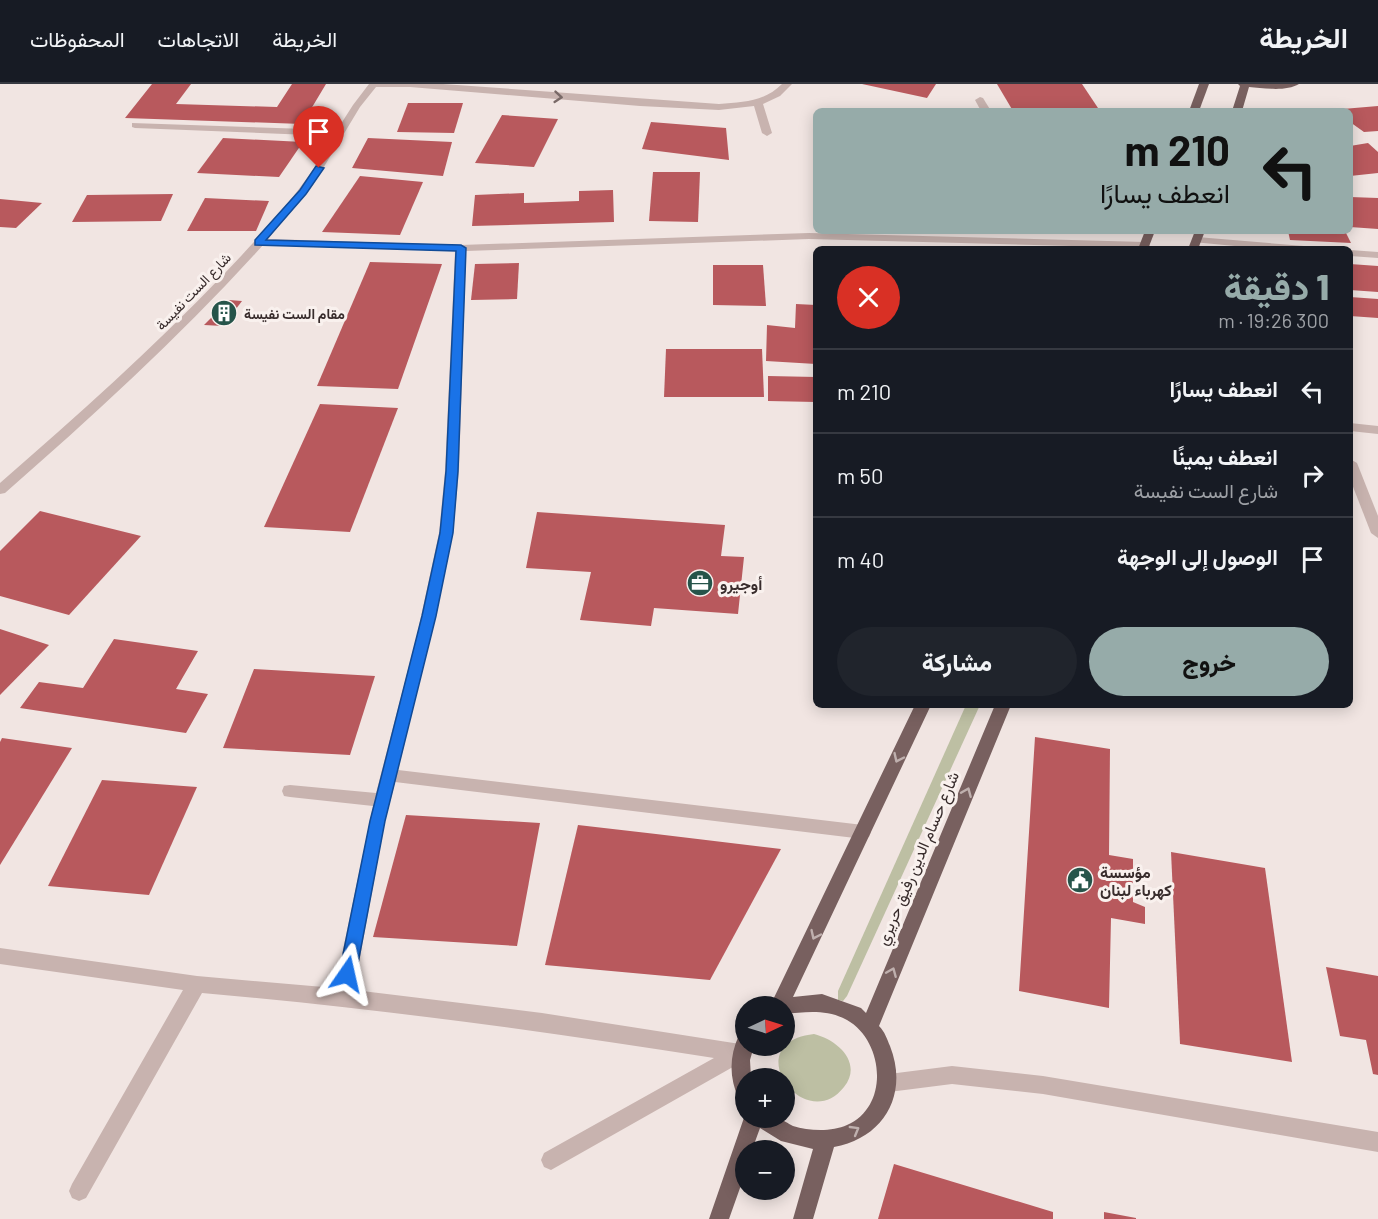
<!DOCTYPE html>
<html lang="ar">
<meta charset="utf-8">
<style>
body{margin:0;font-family:Barlow,Vazirmatn,sans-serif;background:#20242c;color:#f1f3f6;direction:rtl;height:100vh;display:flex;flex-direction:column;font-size:22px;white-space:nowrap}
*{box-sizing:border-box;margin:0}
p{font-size:20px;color:#9ea1a6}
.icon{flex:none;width:33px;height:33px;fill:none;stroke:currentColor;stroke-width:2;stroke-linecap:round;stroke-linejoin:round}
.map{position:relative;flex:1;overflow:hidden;direction:ltr}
.sheet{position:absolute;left:813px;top:162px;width:540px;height:462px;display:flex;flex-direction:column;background:#171b24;border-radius:9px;box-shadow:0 3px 15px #0003;direction:rtl}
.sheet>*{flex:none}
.banner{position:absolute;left:813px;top:24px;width:540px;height:126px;border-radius:9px;box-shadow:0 3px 15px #0003;direction:rtl;background:#96aba9;color:#111;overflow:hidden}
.needle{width:39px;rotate:86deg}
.controls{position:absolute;left:735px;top:912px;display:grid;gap:12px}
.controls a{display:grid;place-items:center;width:60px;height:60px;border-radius:50%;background:#171b24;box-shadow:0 3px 15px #0003;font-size:30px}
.pin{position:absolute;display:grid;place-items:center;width:51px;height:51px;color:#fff;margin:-62px -26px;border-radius:50% 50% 50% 0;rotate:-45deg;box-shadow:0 0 6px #0007}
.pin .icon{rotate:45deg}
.me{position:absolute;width:66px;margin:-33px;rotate:11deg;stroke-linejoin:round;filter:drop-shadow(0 0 4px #0008)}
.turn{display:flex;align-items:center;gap:21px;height:126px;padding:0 24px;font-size:27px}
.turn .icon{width:78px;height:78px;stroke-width:2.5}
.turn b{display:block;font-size:42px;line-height:51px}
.round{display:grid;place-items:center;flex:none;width:63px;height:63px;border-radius:32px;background:#20242c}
.headline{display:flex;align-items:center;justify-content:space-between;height:102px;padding:0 24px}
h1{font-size:36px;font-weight:800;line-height:45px;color:#96aba9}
.primary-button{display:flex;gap:12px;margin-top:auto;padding:12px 24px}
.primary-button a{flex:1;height:69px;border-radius:36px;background:#96aba9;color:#111;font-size:24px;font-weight:800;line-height:69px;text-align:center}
.primary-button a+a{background:#20242c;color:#f1f3f6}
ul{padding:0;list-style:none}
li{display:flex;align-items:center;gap:18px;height:84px;padding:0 24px;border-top:2px solid #363941}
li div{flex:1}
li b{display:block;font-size:22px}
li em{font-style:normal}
header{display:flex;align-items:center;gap:36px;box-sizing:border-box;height:84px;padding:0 30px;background:#171b24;border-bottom:2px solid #363941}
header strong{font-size:28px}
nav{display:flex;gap:33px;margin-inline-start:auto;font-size:21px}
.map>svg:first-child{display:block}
.green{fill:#bdbfa3}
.building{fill:#b8595d}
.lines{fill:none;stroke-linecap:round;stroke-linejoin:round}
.minor{fill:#c8b3af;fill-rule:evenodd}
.major{fill:#78605f;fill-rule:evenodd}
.oneway{stroke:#796967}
.oneway2{stroke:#bfb0ae}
.route{fill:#1a73e8;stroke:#114b97;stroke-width:1.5}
.labels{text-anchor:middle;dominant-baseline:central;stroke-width:6;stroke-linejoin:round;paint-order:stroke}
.far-street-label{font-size:14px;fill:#382c2c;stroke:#f9f1ee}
.far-poi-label{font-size:14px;font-weight:bold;fill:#382c2c;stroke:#f9f1ee;text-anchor:start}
.poi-label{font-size:16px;font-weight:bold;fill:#382c2c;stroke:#f9f1ee;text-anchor:start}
.street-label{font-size:16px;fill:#382c2c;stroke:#f9f1ee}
</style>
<header>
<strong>الخريطة</strong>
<nav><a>الخريطة</a><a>الاتجاهات</a><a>المحفوظات</a></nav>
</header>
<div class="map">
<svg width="1378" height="1135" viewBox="0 0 1378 1135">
<rect width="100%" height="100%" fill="#f1e5e2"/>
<g class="green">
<path d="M966,621H980L847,912L843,917L838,916V907Z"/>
<path d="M814,950C838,956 863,979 844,1003C805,1053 736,959 814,950Z"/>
</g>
<g class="building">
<path d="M152,0H191L176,20L277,23L292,0H326L302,40L125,34Z"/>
<path d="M862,0H936L927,14Z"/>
<path d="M997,0H1082L1100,27H1013Z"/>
<path d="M408,19H463L454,49L397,48Z"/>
<path d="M1378,22V47L1364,48L1350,38V27H1319Z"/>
<path d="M502,31L558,35L534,83L475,79Z"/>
<path d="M651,38L726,44L729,76L642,65Z"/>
<path d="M223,54L303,58L279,93L197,89Z"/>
<path d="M368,54L452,58L443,92L352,84Z"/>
<path d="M1368,59L1378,68V89L1350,92V62Z"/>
<path d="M653,88H700L698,138L649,137Z"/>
<path d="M360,92L423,98L400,151L322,148Z"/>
<path d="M613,106L614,138L472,142L475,111L524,109V119L579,117V107Z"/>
<path d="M173,110L161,137L72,138L87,111Z"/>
<path d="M1350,113L1378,114V145L1350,143Z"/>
<path d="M205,114L269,117L256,147H187Z"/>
<path d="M0,115L42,119L16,144L0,143Z"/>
<path d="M1288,147H1345L1351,159L1290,156Z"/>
<path d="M370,178L442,180L398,305L317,302Z"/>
<path d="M519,179L517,215L471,216L475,180Z"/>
<path d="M1350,180L1378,182V208L1350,206Z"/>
<path d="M713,181H763L766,222L713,221Z"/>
<path d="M1350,213L1378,215V234L1350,232Z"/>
<path d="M229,216L242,217L223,242L204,241Z"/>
<path d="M796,220L816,221V280L766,277L767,241L795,244Z"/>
<path d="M666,265H762L764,313H664Z"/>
<path d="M768,292L816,293V318L768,317Z"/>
<path d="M320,320L398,324L350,448L264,443Z"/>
<path d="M40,427L141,452L69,531L0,512V467Z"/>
<path d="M537,428L725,441L721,472L744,473L738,530L654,524L651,542L580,536L591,488L526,484Z"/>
<path d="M0,545L49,561L0,611Z"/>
<path d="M114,555L198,567L176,605L208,610L186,649L20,624L39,598L83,604Z"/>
<path d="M254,585L375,592L350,671L223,664Z"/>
<path d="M1035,653L1110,665L1109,771L1133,775V818L1145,823V840L1111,834L1109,924L1019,907Z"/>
<path d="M2,654L72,664L0,781V658Z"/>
<path d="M102,696L197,703L149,811L48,802Z"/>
<path d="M406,731L540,739L517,862L373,853Z"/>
<path d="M578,741L656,750L781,765L710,896L545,881Z"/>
<path d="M1171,768L1265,784L1292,978L1180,960Z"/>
<path d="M1326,883L1378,892V991L1373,990L1366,956L1340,952Z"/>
<path d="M894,1080L1053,1128V1135H878Z"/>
<path d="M1104,1128L1136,1134V1135H1104Z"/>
</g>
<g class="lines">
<g class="minor">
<path d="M369,0H443L719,20C743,18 764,18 782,0H792L780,12L763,20L772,49L767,52L762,49L754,22L719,26L640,22L410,3H376L360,23L313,101L268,155L461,161L809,149L1145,158L1150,161L1145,164L809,155L466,167L459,387L453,449L431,551L398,686L863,741L869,743L871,748L869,753L863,755L395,698L385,737L354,906L542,929L740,960L747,963L750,969L747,975L551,1086L544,1083L541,1076L544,1069L714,974C543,947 374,924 202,909L86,1114L79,1117L72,1114L69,1107L72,1100L183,906L0,880V864L197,892L335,904L373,722L290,713L284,712L282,707L284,702L290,701L376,709L417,551L439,449L445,387L455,167L263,161C183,250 94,331 5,409L0,410V399C77,332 153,264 224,190C265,147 305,104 334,52L135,44L132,43V39L337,46L353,21Z"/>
<path d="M980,13L983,14L991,27H981L975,16Z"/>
<path d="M1197,153L1304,162L1309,165H1266L1193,158L1192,156Z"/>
<path d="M1350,166L1378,168V174L1350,172Z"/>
<path d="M1350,339L1378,342V350L1350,347Z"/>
<path d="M1350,375L1357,379L1378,432V454L1371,449L1350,395Z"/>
<path d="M952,982L1043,992L1378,1048V1068L1043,1010L952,1000L889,1008L882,1005L879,999L882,993L889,990Z"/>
</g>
<g class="major">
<path d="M1199,0H1209L1199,27H1189Z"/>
<path d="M1238,0H1299C1286,8 1263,4 1249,3L1242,27H1232L1240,2Z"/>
<path d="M1145,147H1155L1148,165H1138Z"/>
<path d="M1195,147H1205L1198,165H1188Z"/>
<path d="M915,621H931L793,913L822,910L861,924L866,929L995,621H1011L879,942C885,948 887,955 890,962C909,1010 884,1054 834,1063L813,1135H793L813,1065L781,1057L760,1044L752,1066H746V1087L729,1135H709L746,1028V1034C755,1034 769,1031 777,1034C783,1035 788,1040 793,1042C809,1047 832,1048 847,1041C890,1022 884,957 847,936C827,925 806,928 784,930V922H770Z"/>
<path d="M746,948V962H754L750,976L751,994H746V1018L739,1016C729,993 729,973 739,951Z"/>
</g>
</g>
<defs><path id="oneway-chevron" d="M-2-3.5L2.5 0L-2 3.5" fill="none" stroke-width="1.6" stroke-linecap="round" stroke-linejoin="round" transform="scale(1.5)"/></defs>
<use class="oneway" href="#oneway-chevron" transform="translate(558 13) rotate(5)"/>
<g class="oneway2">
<use href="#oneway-chevron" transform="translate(898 674) rotate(115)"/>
<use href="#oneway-chevron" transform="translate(967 708) rotate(-67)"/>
<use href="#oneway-chevron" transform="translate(815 851) rotate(115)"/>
<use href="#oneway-chevron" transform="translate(892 888) rotate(-67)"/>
<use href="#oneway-chevron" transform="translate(855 1046) rotate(-30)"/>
</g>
<path class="route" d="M316,82L324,84L306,110L266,156L461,161L466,164L458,387L453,449L436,532L385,737L356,890L353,895L347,897L341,895L339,890L370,737L422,532L440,449L446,387L456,167L255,161V156L300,106Z"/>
<defs>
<symbol id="building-disc" viewBox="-11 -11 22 22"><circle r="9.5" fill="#26544a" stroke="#f9f1ee"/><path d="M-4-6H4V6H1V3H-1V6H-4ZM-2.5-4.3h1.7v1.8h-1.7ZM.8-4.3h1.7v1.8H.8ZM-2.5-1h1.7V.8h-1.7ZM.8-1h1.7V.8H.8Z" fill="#fff"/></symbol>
<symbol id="office-disc" viewBox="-11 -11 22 22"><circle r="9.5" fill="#26544a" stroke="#f9f1ee"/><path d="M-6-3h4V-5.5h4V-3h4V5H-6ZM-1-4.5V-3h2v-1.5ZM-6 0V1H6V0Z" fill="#fff"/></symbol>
<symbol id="civic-disc" viewBox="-11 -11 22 22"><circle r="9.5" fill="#26544a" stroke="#f9f1ee"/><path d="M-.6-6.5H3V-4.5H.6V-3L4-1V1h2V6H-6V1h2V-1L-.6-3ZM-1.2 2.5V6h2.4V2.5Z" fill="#fff"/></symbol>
</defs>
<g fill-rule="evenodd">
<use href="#building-disc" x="209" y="214" width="30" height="30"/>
<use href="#office-disc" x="685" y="484" width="30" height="30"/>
<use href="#civic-disc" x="1065" y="781" width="30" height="30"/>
</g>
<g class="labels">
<g class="far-street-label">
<text transform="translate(193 207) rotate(-46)">شارع الست نفيسة</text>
</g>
<g class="far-poi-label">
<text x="244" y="229">مقام الست نفيسة</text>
</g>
<g class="poi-label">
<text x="720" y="499">أوجيرو</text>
<text x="1100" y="787">مؤسسة<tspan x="1100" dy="18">كهرباء لبنان</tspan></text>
</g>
<g class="street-label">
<text transform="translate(917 774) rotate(-67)">شارع حسام الدين رفيق حريري</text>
</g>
</g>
</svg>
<div class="controls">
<a><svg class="needle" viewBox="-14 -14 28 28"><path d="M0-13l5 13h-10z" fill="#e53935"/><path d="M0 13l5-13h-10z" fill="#9ea1a6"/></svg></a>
<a>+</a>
<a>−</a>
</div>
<div class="pin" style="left:319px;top:84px;background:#d93025"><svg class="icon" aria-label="arrive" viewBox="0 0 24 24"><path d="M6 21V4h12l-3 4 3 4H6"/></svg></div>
<svg class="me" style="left:347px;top:890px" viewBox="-20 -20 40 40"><path d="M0-17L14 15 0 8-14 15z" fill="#1a73e8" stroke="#fff" stroke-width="4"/></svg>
<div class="banner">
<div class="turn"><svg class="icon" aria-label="left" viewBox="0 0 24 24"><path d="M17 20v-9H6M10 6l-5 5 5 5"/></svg><div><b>210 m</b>انعطف يسارًا</div></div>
</div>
<section class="sheet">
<div class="headline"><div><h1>1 دقيقة</h1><p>300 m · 19:26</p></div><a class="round" style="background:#d93025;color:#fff"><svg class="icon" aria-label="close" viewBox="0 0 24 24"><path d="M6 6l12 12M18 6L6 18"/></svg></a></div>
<ul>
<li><svg class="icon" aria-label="left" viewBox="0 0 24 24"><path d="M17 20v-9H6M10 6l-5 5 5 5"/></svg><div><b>انعطف يسارًا</b></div><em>210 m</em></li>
<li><svg class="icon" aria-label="right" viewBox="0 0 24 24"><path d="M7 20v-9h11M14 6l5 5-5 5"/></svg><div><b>انعطف يمينًا</b><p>شارع الست نفيسة</p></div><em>50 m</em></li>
<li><svg class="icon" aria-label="arrive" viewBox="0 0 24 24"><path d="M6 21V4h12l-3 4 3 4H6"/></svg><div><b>الوصول إلى الوجهة</b></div><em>40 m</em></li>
</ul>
<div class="primary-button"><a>خروج</a><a>مشاركة</a></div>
</section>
</div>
